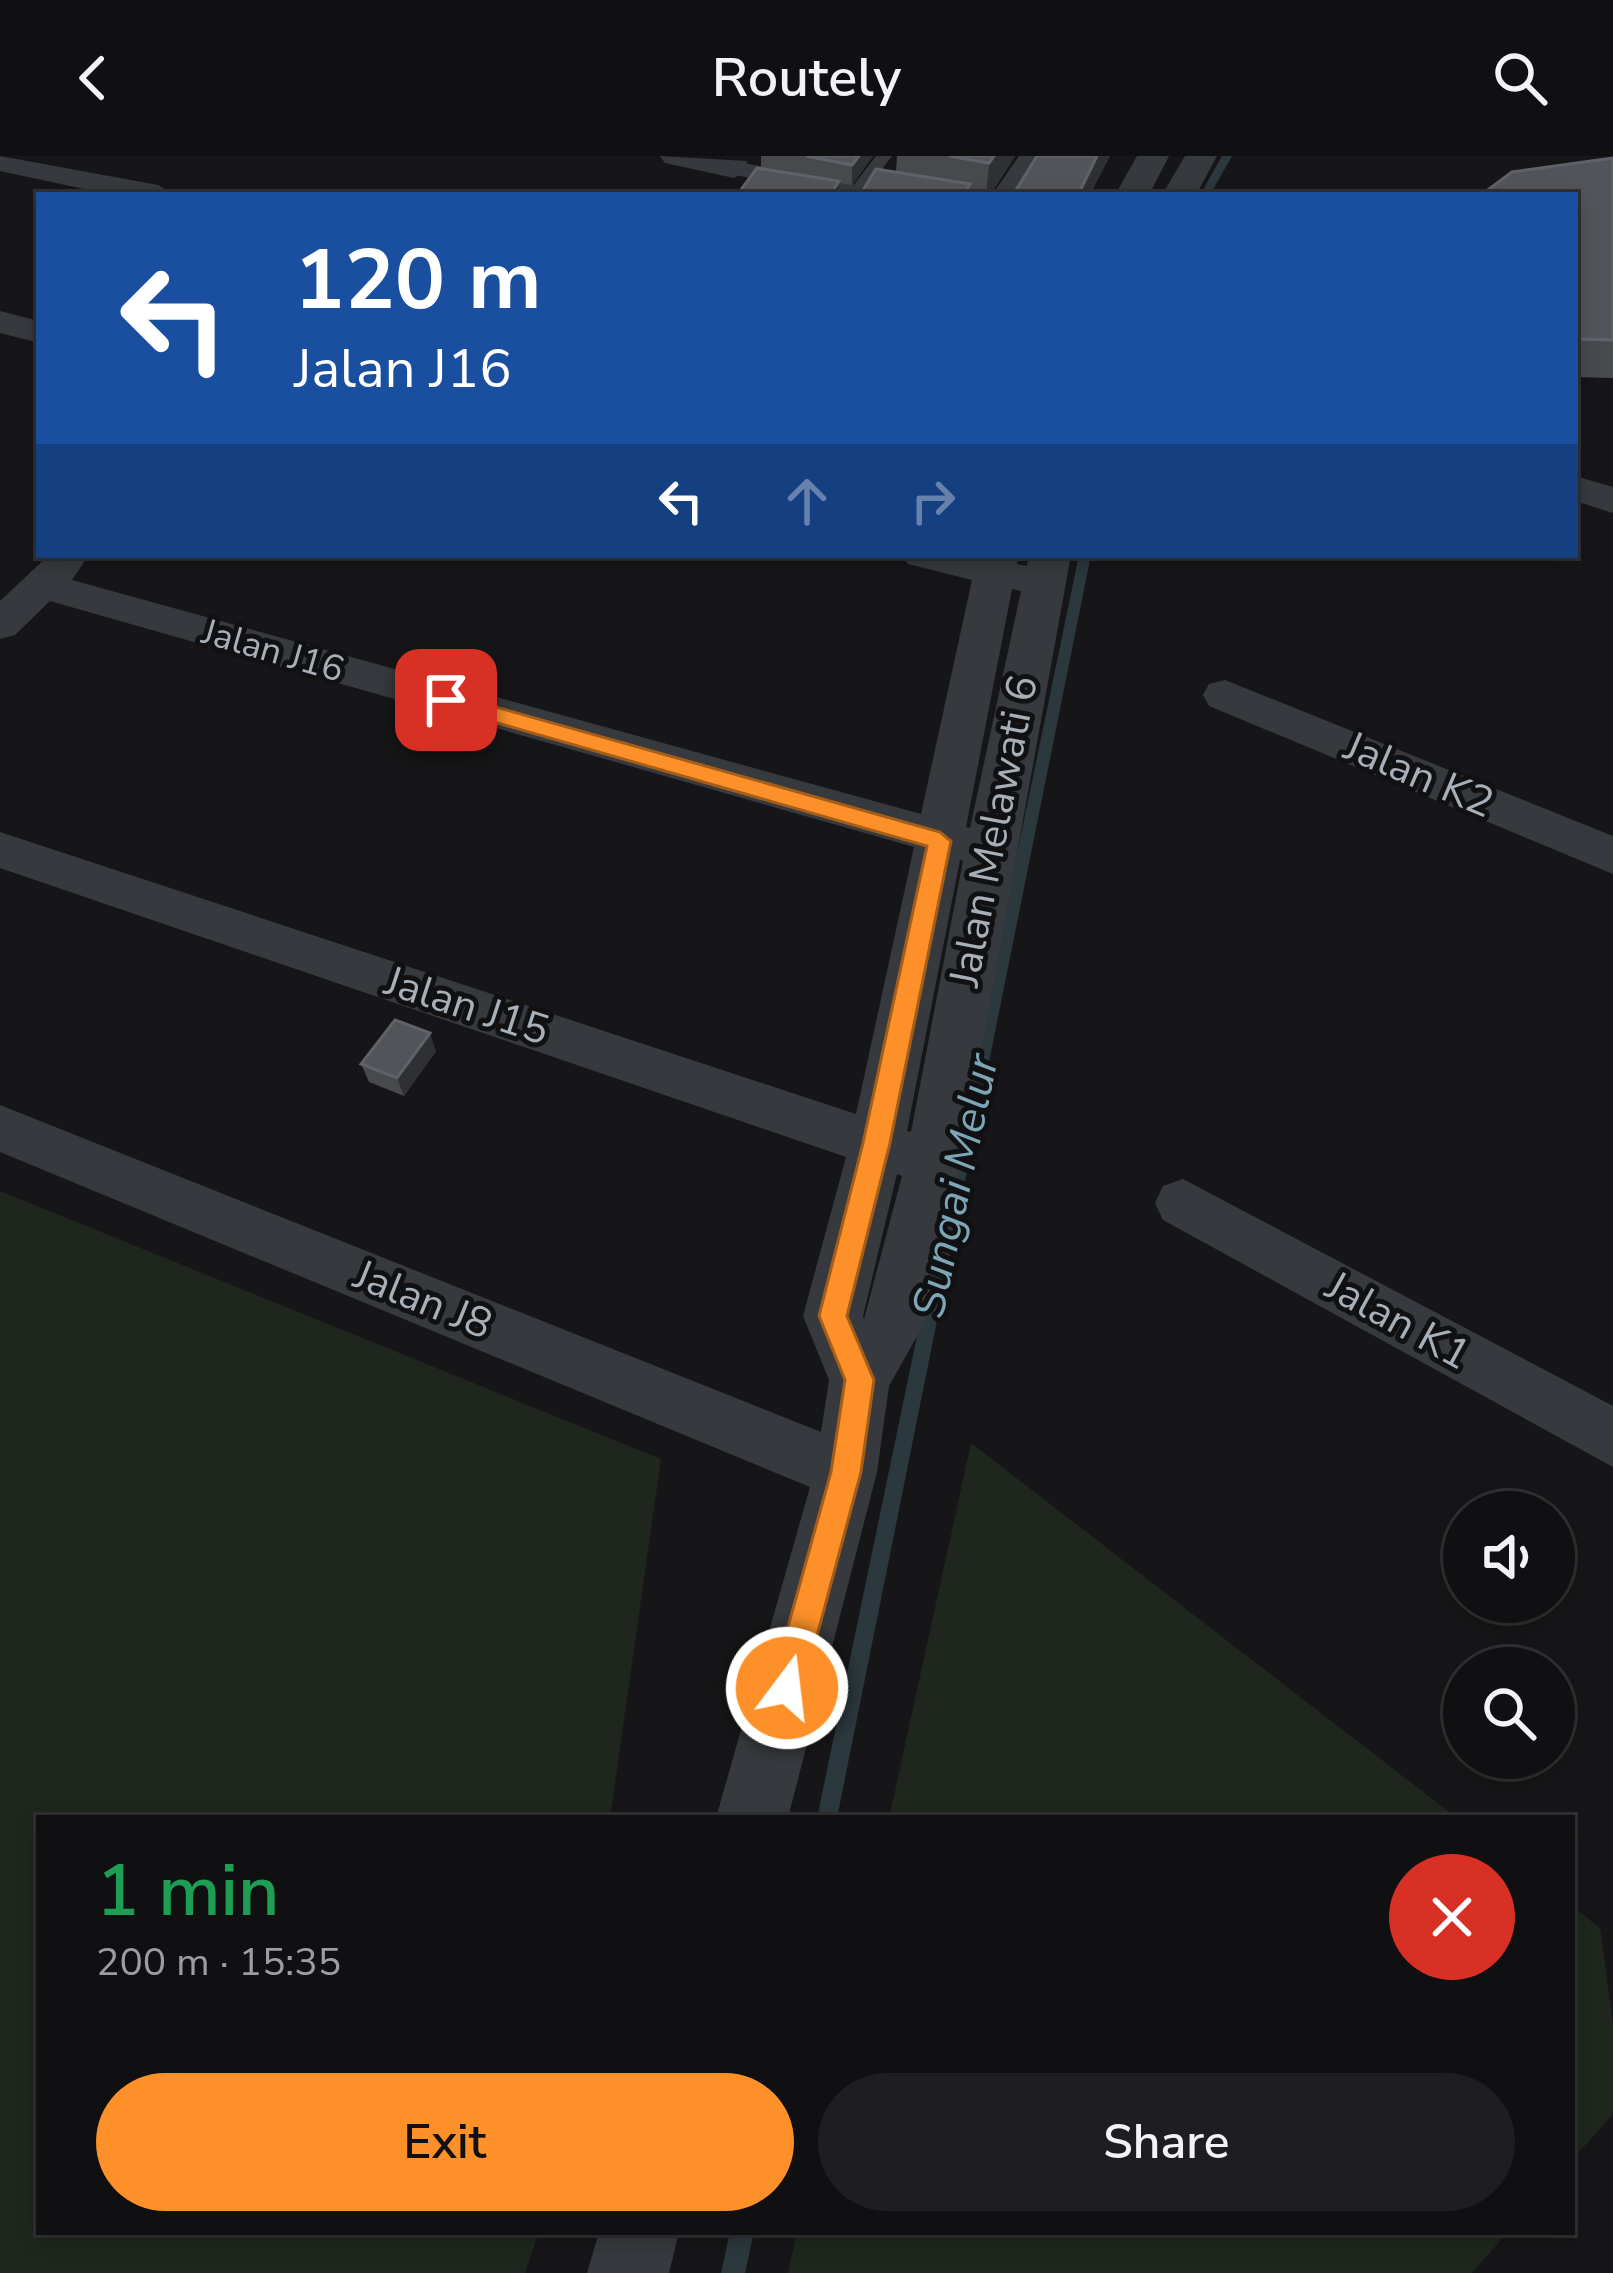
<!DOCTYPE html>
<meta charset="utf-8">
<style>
body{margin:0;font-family:"Nunito Sans",sans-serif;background:#1e1e20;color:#f1f3f6;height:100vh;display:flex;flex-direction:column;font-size:45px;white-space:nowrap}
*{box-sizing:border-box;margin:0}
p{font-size:39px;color:#9c9d9f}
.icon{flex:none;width:66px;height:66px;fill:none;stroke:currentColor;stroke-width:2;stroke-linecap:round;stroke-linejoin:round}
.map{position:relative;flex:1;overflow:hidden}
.sheet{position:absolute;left:36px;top:1659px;width:1539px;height:420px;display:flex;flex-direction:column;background:#101012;border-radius:0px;box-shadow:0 6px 18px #0003,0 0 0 3px #303032}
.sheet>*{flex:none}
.hud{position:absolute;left:36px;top:36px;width:1542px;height:366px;border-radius:0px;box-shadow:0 6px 18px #0003,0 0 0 3px #303032;background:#1a4fa0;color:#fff;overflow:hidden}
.tools{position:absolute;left:1443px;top:1335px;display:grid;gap:24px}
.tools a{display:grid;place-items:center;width:132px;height:132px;border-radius:50%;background:#101012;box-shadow:0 6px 18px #0003,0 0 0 3px #303032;font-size:60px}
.pin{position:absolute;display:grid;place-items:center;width:102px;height:102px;color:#fff;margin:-51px;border-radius:24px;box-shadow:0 6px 18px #0006}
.me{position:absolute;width:132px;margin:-66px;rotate:15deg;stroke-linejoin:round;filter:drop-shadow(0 0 9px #0008)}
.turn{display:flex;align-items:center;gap:42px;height:252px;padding:0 60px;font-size:54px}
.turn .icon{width:156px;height:156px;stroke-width:2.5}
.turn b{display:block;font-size:84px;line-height:102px}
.lanes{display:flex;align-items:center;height:114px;padding:0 60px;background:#0003;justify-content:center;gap:60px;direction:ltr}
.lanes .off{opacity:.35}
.round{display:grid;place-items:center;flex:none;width:126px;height:126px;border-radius:63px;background:#1e1e20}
.overview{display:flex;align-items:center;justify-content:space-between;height:204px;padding:0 60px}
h1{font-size:72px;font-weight:600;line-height:90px;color:#1e9e55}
.cta{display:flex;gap:24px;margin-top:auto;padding:24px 60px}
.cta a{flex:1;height:138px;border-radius:72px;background:#fd9028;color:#111;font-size:48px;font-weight:600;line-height:138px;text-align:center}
.cta a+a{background:#1e1e20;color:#f1f3f6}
header{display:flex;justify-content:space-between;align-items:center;height:156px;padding:0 60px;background:#101012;font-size:54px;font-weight:600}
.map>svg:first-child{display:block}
.green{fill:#1e261d}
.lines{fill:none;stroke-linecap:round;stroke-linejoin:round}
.stream{fill:#2b383d;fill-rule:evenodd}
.service{fill:#36393d;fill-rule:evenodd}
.pedestrian{fill:#36393d;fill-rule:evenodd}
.minor{fill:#36393d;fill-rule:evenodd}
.wall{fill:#47494d}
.shaded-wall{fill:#2f3033}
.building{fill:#525459;stroke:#5f6268;stroke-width:3}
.route{fill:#fd9028;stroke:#a45e1a;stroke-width:3}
.labels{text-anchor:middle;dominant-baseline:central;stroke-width:10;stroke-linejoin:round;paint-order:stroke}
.far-street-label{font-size:36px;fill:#a7afb9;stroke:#111113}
.street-label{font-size:42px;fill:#a7afb9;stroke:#111113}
.water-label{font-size:45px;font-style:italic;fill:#7ca5b6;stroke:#111113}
</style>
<header><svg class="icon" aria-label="back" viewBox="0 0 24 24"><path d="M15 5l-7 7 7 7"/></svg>Routely<svg class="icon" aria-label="search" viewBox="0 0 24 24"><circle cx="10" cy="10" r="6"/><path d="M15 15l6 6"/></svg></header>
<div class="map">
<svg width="1613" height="2117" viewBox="0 0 1613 2117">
<rect width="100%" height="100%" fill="#161618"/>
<g class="green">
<path d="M0,1035L661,1303L610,1662H39V2076H539L525,2117H0Z"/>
<path d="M971,1287L1457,1662H889Z"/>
<path d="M1572,1750L1600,1772L1613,1867V1958L1572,2004Z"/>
<path d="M797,2076H1508L1472,2117H788Z"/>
</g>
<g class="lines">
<g class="stream">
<path d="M1222,0H1232L1210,39H1200Z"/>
<path d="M1079,399H1091L837,1662H817Z"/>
<path d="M730,2076H754L745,2117H721Z"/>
</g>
<path class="service" d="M876,0H892L862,39H846Z"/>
<path class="pedestrian" d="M734,5L856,29L868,36L834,39L725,17V7Z"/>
<g class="minor">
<path d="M0,0L158,29L175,39H112L0,15Z"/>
<path d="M660,0L746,5L750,12L734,22L665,7Z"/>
<path d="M1019,0H1051L1026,39H992Z"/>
<path d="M1137,0H1169L1149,39H1115Z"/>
<path d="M1185,0H1217L1196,39H1162Z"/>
<path d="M0,155L39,165V187L0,177Z"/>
<path d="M1575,320L1613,331V357L1575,345Z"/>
<path d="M49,399H89L72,424L921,658L972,424L908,408L902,399H1019L1017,408L1027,410L1029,399H1071L961,1007L925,1166L889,1230L877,1316L788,1662H716L810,1331L0,996V949L821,1276L829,1224L803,1160L846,1001L0,712V676L856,958L914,691L50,445L15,479L0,483V445ZM1012,433L1021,435L970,672L966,671ZM960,704L963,705L911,976L907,975ZM897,1018L902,1020L864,1163L863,1160Z"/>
<path d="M1225,524L1613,680V718L1209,550L1203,539L1209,528Z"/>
<path d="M1183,1023L1613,1250V1311L1163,1064L1155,1047L1163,1030Z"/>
<path d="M599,2076H679L669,2117H587Z"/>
</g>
</g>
<g class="wall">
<path d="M761,0H873L852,29L761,12Z"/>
<path d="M897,0H1015L990,39H860L896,16Z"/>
<path d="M1613,2V222L1575,221V39Z"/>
<path d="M436,895L404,940L369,926L361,908Z"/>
</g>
<g class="shaded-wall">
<path d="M859,0H873L852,29V9Z"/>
<path d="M994,0H1015L990,39H986L989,7Z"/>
<path d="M1097,0H1110L1090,39H1078Z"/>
<path d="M839,25V39H830Z"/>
<path d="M430,877L436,895L404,940L397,922Z"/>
</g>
<g class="building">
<path d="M806,0H859L852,9Z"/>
<path d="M949,0H994L989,7Z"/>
<path d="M1037,0H1097L1078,39H1013Z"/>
<path d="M1613,2V184L1575,183V39H1481L1512,16Z"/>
<path d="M757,12L839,25L830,39H737Z"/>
<path d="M876,13L970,28L964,39H860Z"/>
<path d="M395,864L430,877L397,922L361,908Z"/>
</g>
<path class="route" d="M446,537L940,676L951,685L890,987L847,1160L874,1224L861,1316L803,1532L798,1544L787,1548L775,1544L771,1532L831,1316L845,1224L819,1160L863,987L927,690L438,550L435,544Z"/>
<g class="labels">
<g class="far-street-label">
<text transform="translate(273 495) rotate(16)">Jalan J16</text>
</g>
<g class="street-label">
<text transform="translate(1419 619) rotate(23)">Jalan K2</text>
<text transform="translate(994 675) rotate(-79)">Jalan Melawati 6</text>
<text transform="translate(467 850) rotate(18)">Jalan J15</text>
<text transform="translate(423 1144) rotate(22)">Jalan J8</text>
<text transform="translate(1398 1165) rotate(29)">Jalan K1</text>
</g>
<g class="water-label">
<text transform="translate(956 1030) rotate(-78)">Sungai Melur</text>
</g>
</g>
</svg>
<div class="tools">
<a><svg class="icon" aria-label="sound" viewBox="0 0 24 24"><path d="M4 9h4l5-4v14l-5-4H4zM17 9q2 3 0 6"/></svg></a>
<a><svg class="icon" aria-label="search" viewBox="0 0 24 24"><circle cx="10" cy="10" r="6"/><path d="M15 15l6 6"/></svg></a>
</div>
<div class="pin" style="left:446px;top:544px;background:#d93025"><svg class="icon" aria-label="arrive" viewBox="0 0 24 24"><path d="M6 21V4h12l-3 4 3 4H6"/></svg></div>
<svg class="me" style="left:787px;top:1532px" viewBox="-20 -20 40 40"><circle r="17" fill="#fd9028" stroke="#fff" stroke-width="3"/><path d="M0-11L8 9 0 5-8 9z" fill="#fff"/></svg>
<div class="hud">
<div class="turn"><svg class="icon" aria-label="left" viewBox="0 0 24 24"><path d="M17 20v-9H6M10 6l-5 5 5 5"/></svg><div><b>120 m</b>Jalan J16</div></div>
<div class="lanes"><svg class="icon" aria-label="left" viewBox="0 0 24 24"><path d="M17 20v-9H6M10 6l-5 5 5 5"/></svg><svg class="icon off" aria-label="ahead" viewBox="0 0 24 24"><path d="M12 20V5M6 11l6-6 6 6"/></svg><svg class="icon off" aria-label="right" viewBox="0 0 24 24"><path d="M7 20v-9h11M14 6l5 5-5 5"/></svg></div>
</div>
<section class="sheet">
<div class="overview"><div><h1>1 min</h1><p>200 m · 15:35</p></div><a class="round" style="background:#d93025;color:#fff"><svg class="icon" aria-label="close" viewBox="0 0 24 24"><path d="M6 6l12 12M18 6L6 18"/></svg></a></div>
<div class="cta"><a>Exit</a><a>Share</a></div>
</section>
</div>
